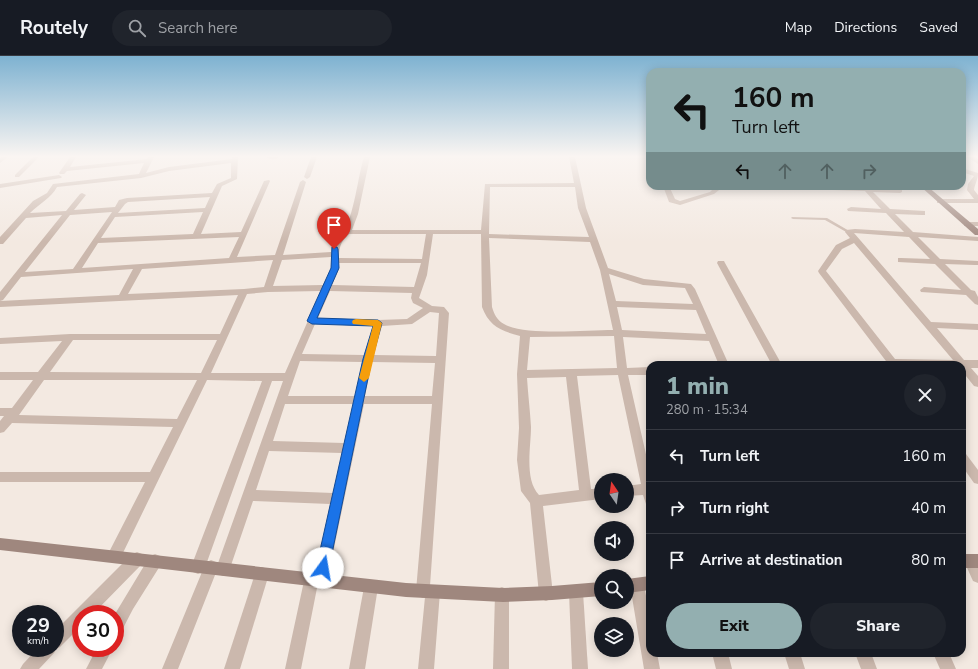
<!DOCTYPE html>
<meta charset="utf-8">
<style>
body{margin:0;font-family:"Nunito Sans",sans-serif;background:#20242c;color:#f1f3f6;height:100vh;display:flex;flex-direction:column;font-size:15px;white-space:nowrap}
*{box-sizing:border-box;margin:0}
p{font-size:13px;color:#9ea1a6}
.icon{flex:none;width:22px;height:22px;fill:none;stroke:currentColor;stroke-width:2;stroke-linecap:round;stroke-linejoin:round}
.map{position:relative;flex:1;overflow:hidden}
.panel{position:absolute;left:646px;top:305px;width:320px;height:296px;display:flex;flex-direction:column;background:#171b24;border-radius:12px;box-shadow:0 2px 10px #0003}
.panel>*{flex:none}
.guide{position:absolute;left:646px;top:12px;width:320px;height:122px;border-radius:12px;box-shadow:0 2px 10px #0003;background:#93afb0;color:#111;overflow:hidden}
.needle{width:26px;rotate:347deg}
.controls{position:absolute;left:594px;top:417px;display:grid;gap:8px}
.controls a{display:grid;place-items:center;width:40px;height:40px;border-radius:50%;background:#171b24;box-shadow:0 2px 10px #0003;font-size:20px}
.speed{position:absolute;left:12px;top:549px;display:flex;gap:8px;font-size:20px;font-weight:700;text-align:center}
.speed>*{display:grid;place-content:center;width:52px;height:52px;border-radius:50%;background:#171b24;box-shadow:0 2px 10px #0003;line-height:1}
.speed small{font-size:10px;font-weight:400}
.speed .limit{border:6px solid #d22;background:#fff;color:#111}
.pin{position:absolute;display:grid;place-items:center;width:34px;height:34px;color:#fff;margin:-41px -17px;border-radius:50% 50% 50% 0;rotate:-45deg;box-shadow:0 0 4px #0007}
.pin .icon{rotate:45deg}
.me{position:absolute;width:44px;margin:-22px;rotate:13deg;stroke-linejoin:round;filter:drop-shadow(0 0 3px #0008)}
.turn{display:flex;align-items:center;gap:14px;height:84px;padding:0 20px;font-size:18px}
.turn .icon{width:52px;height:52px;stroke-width:2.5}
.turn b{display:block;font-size:28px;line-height:34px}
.lanes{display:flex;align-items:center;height:38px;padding:0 20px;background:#0003;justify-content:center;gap:20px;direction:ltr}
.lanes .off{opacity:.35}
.round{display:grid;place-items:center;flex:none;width:42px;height:42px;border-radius:21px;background:#20242c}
.headline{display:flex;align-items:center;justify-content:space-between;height:68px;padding:0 20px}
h1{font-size:24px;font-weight:800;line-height:30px;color:#93afb0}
.primary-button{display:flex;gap:8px;margin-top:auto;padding:8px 20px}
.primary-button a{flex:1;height:46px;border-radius:24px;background:#93afb0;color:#111;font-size:16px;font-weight:800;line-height:46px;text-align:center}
.primary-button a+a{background:#20242c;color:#f1f3f6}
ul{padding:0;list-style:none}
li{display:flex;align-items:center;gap:12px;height:52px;padding:0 20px;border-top:1px solid #363941}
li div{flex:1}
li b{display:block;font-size:15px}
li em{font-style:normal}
header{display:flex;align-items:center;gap:24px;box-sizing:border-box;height:56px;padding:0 20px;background:#171b24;border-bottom:1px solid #363941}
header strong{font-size:19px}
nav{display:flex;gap:22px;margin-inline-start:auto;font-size:14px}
.search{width:280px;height:36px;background:#20242c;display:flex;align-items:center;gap:10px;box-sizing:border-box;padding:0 14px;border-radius:22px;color:#9ea1a6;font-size:15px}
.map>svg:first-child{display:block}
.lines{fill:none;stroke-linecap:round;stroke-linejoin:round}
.lane{fill:#cbb8ad;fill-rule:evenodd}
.street{fill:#cbb8ad;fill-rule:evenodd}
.secondary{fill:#9f877e;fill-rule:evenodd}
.route{fill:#1a73e8;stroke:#114b97}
.slow{fill:#f59e0b}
</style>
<header>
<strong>Routely</strong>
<div class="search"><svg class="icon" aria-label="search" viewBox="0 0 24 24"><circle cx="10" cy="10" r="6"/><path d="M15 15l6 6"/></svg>Search here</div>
<nav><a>Map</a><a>Directions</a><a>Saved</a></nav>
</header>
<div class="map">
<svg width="978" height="613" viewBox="0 0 978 613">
<rect width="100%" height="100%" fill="#f3e9e1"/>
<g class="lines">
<path class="lane" d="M792,161L827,162L851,176L850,177H848L825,164L793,163L791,162Z"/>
<g class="street">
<path d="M2,101H8L0,107V102Z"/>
<path d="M33,101H39L19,121H15V119Z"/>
<path d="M70,101H76L70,111L147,103L148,101H154L146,117L169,111L232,103V101H238L237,123L222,130L201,178L241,176L264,125L269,124L270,125L237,201L275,199L300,126L303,124L306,126L283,199L331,196C331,185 338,183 343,175C354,162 358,119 364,101H370L358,158L352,174H481L485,128L574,127L569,101H575L586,152L608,212L644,223L691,228L695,233L729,309H719L709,285L623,281L627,312L650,311V319H628L650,416V450L646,448L643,439L627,440V430L641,428L618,319L577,320L591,433H601V443L543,450L553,538L551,543L546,545L541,543L539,538L530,447L521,435L517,404L519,372L517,318L520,280C501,275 489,270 482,251L481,178H433L427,219L419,242L432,250L444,251L449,257L430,530L433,529L438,531L440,536L434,613H418L425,541L423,542L418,540L416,535L432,348H364L327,526L325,531L320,533L317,532L301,613H285L304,525L306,520L311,518L315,520L330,448L253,445L228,518L223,520L218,518L217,514L178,613H162L202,516L198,518L193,516L191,511L262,325L207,324L119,505L114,506L109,505L107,500L145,426H0V416H150L173,371L12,367L4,376L0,377V365L4,360H0V352H12L33,324H0V316H38L62,285L0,288V282L70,278H220L238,239L0,251V245L119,239L133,213L21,221L3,244L0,245V236L62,159L26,162L3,188H0V181L33,145L47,137L53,128L139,118L144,107L67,115L64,118H60L59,117ZM231,107V122L217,128L212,137L127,142L119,144L115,151L74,154L86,139L82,137L80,138L66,155L30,157C39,148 51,142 57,131L141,122L169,115ZM490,131H575L578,152L589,181L489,178ZM210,141L205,152L118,157L125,148L128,146ZM112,156L73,213L25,216L70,159ZM203,156L193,178L101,182L115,161ZM349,178H426L422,203L339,202C339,191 341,185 349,178ZM239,181L229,202L82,212L98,187ZM489,182L590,186L600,214L613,274C587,274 524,280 504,268C497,264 494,258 492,251ZM331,201V213L323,229L273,230L282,204ZM273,204L264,231L244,233L128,238L142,213ZM339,207H421L414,231L332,229L339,213ZM609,218L643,229L685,232L693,248L616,245ZM321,235L285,317H211L247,238L268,236ZM330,235L412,237L411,242L413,247L423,252L407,263L378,264L318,262ZM617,251L696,254L706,278L622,274ZM430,256L439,257L436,300L374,299L382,270L412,268ZM315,268L373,270L364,299L302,298ZM614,280L617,312L527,314L530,281ZM73,284H217L201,317L50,316ZM300,305L362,306L355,340H288ZM372,306L435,307L432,340H365ZM566,321L579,434L539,439C524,423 531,391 531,371C530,354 528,338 527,322ZM44,324H197L177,363L19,359ZM272,325H283L217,510L216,506L211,504L207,506ZM285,348H353L344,387L273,385ZM269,395L342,397L333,437L256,434Z"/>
<path d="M267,101H279C277,104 269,104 267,101Z"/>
<path d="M311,101H317L310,121L307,123L304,121Z"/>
<path d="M967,101H974L978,103V108Z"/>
<path d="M962,112L978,117C978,124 975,127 974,134L978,139V147H937V143H974L967,134L968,128L974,120L962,116Z"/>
<path d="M59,119L62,121L61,122L0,132V128Z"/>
<path d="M663,130H669L675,143L680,145L710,136L713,133V130H719V134L714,138L680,149L669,146Z"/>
<path d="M835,130H867L868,132L902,134V136L900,137L873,136L890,153L925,155V159H922L895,158L913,176L978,181V185L918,181L940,203L978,205V209H975L945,208L971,234L975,235L978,241V249L975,248L966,239L921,236L920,234L924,231L961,234L935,208L898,206V202H901L930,203L909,181L854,177L931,266L978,268V274L937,272L964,304H978V312H971L978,320V331L974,330L962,315V309H889L819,217L818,215L836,189L850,182L845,176L846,174L855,173L904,176L886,157L848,155L847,153L851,151L881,153L865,135L833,134L830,132ZM854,187L953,304L895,303L826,215L842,193Z"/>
<rect x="964" y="166" width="14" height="4"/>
<path d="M718,205H724L725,207L782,309H772L717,207Z"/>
<path d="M962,396L966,398L978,414V428L974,427L962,410Z"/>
<path d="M137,496L142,498L144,503L142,508L93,558H81V570L60,591L56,593L54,597L39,613H20L23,608L38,592H55V575L132,498Z"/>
<path d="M155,498L160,500L162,505L160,510L133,553L120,578L115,580V558L150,500Z"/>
<path d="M971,498L976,500L978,505V527L973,525L964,505L966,500Z"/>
<path d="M262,511L267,513L269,518L240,613H224L255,518L257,513Z"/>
<path d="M637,522L642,524L644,529L650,561V597H657L660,613H644L630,529L632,524Z"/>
<path d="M371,524L376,526L378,531L365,613H349L364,531L366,526Z"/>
<path d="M576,529L581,531L583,536L588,613H572L569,536L571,531Z"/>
<path d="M502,531L507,533L509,538V613H493L495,538L497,533Z"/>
<path d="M97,592H113L102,613H86Z"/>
<path d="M712,597H728L732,613H716Z"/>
<path d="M784,597H800L805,613H789Z"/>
<path d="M855,597H871L877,613H861Z"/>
<path d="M933,597H949L956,613H940Z"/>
</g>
<g class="secondary">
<path d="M920,130H927L978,173V179H975Z"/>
<path d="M0,482L406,527L503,532L552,530L601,526V540L552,544L503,546L406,541L0,494Z"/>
<rect x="962" y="498" width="16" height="14"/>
<path d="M650,520V534L627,537V523Z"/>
</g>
</g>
<linearGradient id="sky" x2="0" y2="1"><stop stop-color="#7eb2d1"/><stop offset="0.54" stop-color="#faf5f2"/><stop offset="1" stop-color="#faf5f2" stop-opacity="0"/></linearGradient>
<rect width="978" height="186" fill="url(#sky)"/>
<path class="route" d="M332,191H337L338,193L339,212L317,262L378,264L382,267L372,303L329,512L327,516L323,518L318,516L316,512L363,303L373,270L312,268L307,265L331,212Z"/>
<path class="slow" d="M356,263L378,264L382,267L369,322L364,326L359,322L373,270L353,268L352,266L353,264Z"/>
</svg>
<div class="controls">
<a><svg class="needle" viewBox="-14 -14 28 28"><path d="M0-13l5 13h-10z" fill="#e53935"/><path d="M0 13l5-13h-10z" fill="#9ea1a6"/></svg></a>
<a><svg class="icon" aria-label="sound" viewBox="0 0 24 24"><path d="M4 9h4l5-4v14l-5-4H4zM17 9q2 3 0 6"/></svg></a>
<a><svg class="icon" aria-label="search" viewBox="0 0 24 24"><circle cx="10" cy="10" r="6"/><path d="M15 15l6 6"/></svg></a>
<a><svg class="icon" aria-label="layers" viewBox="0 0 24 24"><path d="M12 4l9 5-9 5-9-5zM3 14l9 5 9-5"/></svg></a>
</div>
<div class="speed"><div>29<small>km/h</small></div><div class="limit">30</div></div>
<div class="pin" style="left:334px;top:193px;background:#d93025"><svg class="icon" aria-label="arrive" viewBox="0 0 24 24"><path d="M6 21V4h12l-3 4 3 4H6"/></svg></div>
<svg class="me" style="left:323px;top:512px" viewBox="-20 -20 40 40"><circle r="19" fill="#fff"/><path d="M0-13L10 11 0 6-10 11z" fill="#1a73e8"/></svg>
<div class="guide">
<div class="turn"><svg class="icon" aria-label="left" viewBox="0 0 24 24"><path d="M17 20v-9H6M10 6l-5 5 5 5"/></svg><div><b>160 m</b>Turn left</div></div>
<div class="lanes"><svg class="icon" aria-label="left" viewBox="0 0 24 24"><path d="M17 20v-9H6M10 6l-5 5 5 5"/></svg><svg class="icon off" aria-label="ahead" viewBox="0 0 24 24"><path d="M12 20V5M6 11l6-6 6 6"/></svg><svg class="icon off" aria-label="ahead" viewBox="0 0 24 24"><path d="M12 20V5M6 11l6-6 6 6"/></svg><svg class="icon off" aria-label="right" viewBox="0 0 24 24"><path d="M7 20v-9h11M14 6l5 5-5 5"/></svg></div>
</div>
<section class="panel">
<div class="headline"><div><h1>1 min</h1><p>280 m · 15:34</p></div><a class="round"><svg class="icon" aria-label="close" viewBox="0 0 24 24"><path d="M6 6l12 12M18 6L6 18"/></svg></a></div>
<ul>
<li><svg class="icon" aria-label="left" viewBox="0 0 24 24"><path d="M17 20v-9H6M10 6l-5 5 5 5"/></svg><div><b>Turn left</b></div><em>160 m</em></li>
<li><svg class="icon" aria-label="right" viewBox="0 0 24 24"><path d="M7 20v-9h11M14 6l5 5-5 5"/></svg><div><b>Turn right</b></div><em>40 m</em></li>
<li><svg class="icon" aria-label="arrive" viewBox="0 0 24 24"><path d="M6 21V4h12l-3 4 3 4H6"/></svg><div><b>Arrive at destination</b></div><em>80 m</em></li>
</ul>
<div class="primary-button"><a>Exit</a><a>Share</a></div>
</section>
</div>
